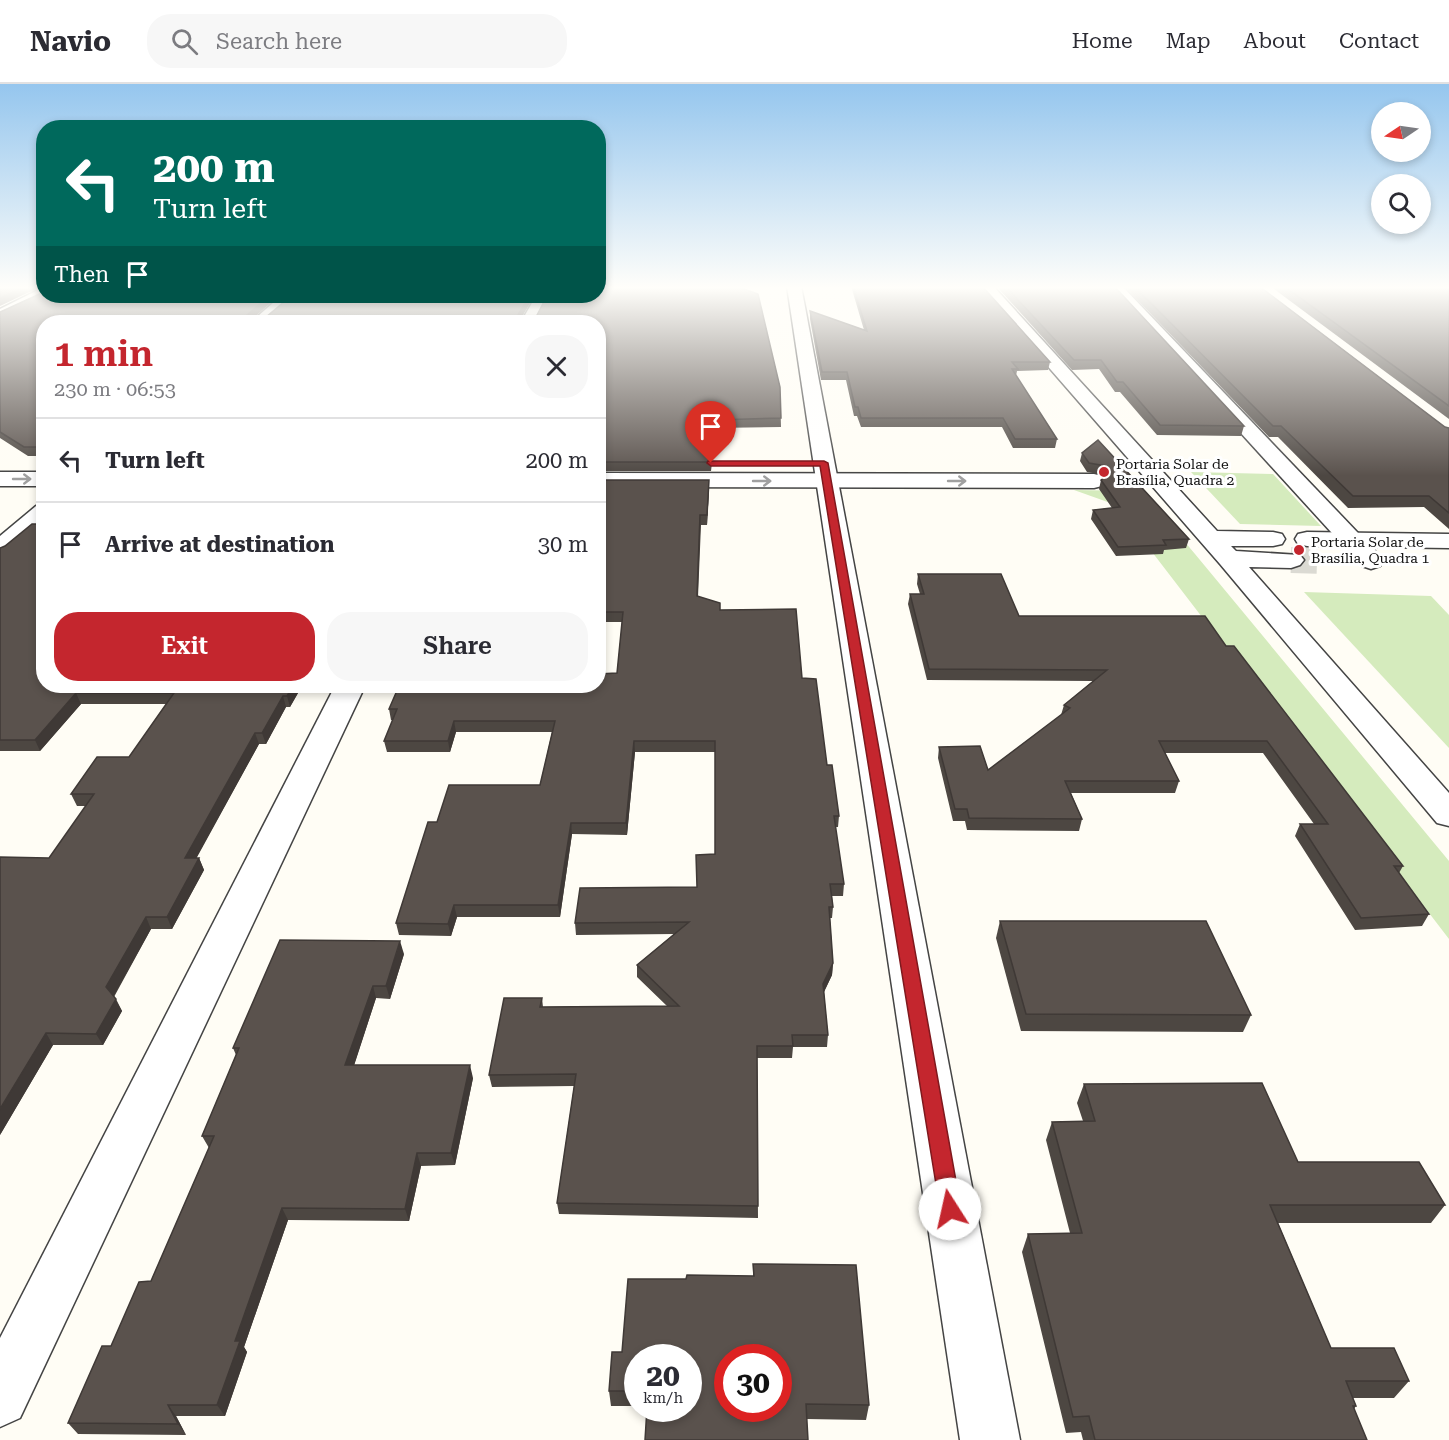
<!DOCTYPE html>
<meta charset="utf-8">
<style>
body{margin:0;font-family:"Roboto Serif",serif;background:#f7f7f7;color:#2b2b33;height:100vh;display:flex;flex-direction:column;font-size:22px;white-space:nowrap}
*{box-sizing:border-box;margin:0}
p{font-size:20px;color:#7c7c81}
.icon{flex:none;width:33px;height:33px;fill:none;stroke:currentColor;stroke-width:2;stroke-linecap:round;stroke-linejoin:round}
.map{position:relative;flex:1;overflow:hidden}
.drawer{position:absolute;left:36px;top:231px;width:570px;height:378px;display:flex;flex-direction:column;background:#fff;border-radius:24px;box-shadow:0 3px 9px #0003}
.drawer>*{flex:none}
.banner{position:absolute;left:36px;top:36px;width:570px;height:183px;border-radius:24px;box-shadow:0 3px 9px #0003;background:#00695c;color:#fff;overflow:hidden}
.needle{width:39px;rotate:257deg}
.buttons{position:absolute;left:1371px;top:18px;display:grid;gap:12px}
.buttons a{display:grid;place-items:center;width:60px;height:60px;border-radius:50%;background:#fff;box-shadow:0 3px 9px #0003;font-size:30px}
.speed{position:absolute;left:624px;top:1260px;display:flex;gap:12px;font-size:30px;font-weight:700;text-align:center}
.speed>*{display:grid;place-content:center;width:78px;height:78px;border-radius:50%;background:#fff;box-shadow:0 3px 9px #0003;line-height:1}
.speed small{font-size:15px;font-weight:400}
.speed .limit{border:9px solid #d22;background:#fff;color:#111}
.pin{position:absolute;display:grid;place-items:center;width:51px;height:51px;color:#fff;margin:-62px -26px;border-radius:50% 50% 50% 0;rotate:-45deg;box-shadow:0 0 6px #0007}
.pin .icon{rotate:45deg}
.me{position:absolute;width:66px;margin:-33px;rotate:350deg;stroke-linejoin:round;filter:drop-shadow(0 0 4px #0008)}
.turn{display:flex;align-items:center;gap:21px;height:126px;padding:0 18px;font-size:27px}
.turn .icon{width:78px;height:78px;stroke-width:2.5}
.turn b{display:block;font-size:42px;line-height:51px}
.then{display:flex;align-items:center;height:57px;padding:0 18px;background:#0003;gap:12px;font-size:22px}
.round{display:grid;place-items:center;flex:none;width:63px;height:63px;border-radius:24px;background:#f7f7f7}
.head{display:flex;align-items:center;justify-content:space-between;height:102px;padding:0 18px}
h1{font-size:36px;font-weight:600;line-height:45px;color:#c4262e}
.cta{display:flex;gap:12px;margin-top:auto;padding:12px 18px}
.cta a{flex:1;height:69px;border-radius:24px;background:#c4262e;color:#fff;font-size:24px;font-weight:600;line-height:69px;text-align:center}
.cta a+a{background:#f7f7f7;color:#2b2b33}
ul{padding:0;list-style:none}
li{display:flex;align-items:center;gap:18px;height:84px;padding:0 18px;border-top:2px solid #e1e1e2}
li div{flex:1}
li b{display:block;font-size:22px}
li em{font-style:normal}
header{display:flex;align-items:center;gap:36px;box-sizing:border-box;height:84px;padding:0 30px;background:#fff;border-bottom:2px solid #e1e1e2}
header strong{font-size:28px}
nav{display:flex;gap:33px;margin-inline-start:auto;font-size:21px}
.search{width:420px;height:54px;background:#f7f7f7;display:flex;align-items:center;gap:15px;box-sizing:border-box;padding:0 21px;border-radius:24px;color:#7c7c81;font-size:22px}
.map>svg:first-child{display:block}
.green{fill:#d5ebbd}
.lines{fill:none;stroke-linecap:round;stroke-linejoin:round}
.tertiary-tunnel{stroke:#dbdad3;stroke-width:26;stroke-dasharray:26 13;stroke-linecap:butt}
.minor-casing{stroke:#444;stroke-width:3}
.tertiary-casing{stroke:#444;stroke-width:3}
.minor{fill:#fff;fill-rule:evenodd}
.tertiary{fill:#fff;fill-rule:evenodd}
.wall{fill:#4d4742}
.shaded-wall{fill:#3f3936}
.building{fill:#5a524d;stroke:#3f3936;stroke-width:1.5;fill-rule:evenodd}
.oneway{stroke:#a0a0a0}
.route{fill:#c4262e;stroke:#7f191e;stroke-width:1.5}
.poi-dot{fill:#c4262e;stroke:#fff;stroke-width:2}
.labels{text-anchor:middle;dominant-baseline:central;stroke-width:6;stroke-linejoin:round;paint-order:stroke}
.far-poi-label{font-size:14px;fill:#111;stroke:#fff;text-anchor:start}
</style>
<header>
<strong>Navio</strong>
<div class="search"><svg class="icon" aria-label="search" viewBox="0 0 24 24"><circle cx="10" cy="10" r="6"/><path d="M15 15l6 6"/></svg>Search here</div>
<nav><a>Home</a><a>Map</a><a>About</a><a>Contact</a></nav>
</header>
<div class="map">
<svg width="1449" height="1356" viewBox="0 0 1449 1356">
<rect width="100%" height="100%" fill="#fffdf5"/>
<g class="green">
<path d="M1191,388L1273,390L1321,442L1240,440Z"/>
<path d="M1074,406L1137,407L1152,419L1195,470L1449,777V855L1116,421Z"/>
<path d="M1304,508L1431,512L1449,531V664Z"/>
</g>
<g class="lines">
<path class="tertiary-tunnel" d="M1291,476L1326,477"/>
<defs>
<g id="minor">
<path d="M787,202H801L1020,1356H960Z"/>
<path d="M1107,202H1122L1380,472L1384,477L1380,482L1371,485L1362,482Z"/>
<path d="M44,203V212H47L0,236V225Z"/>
<path d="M281,212H296L268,238H251Z"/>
<path d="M536,212H550L537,238H521Z"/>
<path d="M44,420V440L9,470L0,472V452L36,422Z"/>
<path d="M335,602H365L20,1334L0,1343V1254Z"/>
</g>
<g id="tertiary">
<path d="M978,202H993L1217,447L1273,448L1282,450L1285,455L1282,460L1273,462H1231L1236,467L1300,471L1304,476L1300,481L1291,484L1249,483L1449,709V742L1437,739L1220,480Z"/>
<rect x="0" y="388" width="44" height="14"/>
<path d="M598,389L1094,390L1102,392L1105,397L1102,402L1094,404L598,403Z"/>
<path d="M1307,448L1449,450V464L1307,462L1298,460L1295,455L1298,450Z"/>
</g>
</defs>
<use href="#minor" class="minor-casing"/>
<use href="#tertiary" class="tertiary-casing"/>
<use href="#minor" class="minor"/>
<use href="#tertiary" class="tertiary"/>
</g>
<g class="wall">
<path d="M598,202H736L758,210L780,303L781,343L714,344L711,387H598V238H44V372H28L0,354V228L44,208V212H278L254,233H266L291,212H534L522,232L536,233L547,212H598Z"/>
<path d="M851,202H982L1050,278L1048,286L1017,287L1016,292L1057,355L1055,364H1013L1002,343H861L857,332H854L846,296H821L810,235V227L864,246Z"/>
<path d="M1000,202H1114L1244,342L1241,352L1157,351L1120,308H1115L1099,285L1072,286L999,205Z"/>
<path d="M1124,202H1259L1445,343L1449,344V445L1424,423L1348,424L1278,353H1269Z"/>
<path d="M1270,202H1449V335Z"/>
<path d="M1098,356L1189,455L1186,464L1164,466L1163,470L1116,472L1091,435L1093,426L1112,424L1099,405L1101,396L1105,393L1104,391L1087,388L1080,377L1082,369Z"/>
<path d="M598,396L709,405L707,441H701L698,513L720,526L802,594L827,681L839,732L838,743H835L844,800L843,812H832L833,823L832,834H830L833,879L832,891L824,908L828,951L827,963H793L792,974H757L758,1134L559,1130L557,1119L574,1002L492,1003L489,991L542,914L543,923L667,922L637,893V881L674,850L576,851L575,839L697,803L715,770V668H635L627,751L572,750L560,833H457L451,852L399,851L396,839L437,738L540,701L552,648H456L450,668H387L384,657L393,636H391L389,625L617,589L622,538H598Z"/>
<path d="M0,464L44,602H302L290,623H286L266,660H259L196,774H199L204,786L172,845H151L114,913L122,927L103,961H53L0,1051L49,774L86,722H77L71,710L129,673L166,620H81L40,667H0Z"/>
<path d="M918,490L1019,532L1226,562L1403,782L1399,789L1429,830L1422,842L1355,846L1295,752L1300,740H1314L1263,669H1165L1179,697L1175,709H1071L1082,735L1079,747L967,746L965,737H953L938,674L939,663L988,686L1061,631L1064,621L1093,597L927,596L908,520L910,510H920L917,500Z"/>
<path d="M1000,837L1251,931L1243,948L1021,947L996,854Z"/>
<path d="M404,870L390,915L376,914L354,981L473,994L455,1081L421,1082L409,1137L288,1136L244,1263L247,1268L225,1332H176L186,1351L78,1350L68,1339L111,1262L151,1197L209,1064L202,1052L236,971L233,964Z"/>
<path d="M1084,1000L1298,1078L1445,1121L1431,1139H1278L1331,1264L1409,1297L1394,1314H1353L1356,1322L1354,1325L1367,1356H1083L1081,1348L1066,1349L1022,1168L1028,1150L1070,1149L1046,1056L1052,1038L1083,1037L1077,1019Z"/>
<path d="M753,1180L869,1321L866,1336L806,1335L688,1324L638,1274V1322H611L609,1307L686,1195L753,1192Z"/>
</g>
<g class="shaded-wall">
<path d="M26,202H42L0,222V214Z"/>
<path d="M269,212H278L249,238L247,231Z"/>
<path d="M529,212H534L519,238L518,231Z"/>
<path d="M714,336V344L711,387V378Z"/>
<path d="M709,396V405L707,441V431Z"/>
<path d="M293,602H302L290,623L287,612Z"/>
<path d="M76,609L81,620L40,667L35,656Z"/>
<path d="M283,612L286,623L266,660L262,649Z"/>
<path d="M454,637L456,648L450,668L448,657Z"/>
<path d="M255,649L259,660L190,786L185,774Z"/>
<path d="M634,657L635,668L627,751L626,739Z"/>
<path d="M571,739L572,750L560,833L558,821Z"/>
<path d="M199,774L204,786L172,845L167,833Z"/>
<path d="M454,821L457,833L451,852L448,840Z"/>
<path d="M146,833L151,845L112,915L106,903Z"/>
<path d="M400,857L404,870L390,915L386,902Z"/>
<path d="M833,879L832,891L822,912L823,900Z"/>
<path d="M373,902L376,914L350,994L345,981Z"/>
<path d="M116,915L122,927L103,961L96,950Z"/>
<path d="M46,949L53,961L0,1051V1025Z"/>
<path d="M470,981L473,994L455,1081L451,1069Z"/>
<path d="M417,1069L421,1082L409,1137L405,1125Z"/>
<path d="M282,1124L288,1136L244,1263L247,1268L225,1332L217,1321L235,1257Z"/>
<path d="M168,1321L176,1332L186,1351L178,1340Z"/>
</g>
<g class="building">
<path d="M0,202H26L0,214Z"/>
<path d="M598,202H736L758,210L780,303L781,334L714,336L711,378H598V238H44V363H24L0,348V228L44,208V212H269L247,231L249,233H266L291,212H529L518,231L536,233L547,212H598Z"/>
<path d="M853,202H982L1050,278H1012L1018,285H1012L1057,355H1015L1003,334H861L858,323H855L847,288H822L810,227L867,247Z"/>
<path d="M1005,202H1114L1244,342L1160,341L1123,298H1117L1101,276H1074Z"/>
<path d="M1134,202H1259L1445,343L1449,344V429L1429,412H1353L1281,342H1273Z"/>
<path d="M1284,202H1449V322Z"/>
<path d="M1098,356L1189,455L1163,456L1166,461L1118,463L1093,426L1120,423L1101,396L1109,389L1106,382L1089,379L1082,369Z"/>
<path d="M598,396H709L707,431H700L697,512L720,519V526L796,525L802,594L816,595L827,681H832L839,732H834L844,800H830L833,823H829L833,879L823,900L828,951H792L793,962H757L758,1122L557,1119L576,990L489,991L504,914H542L540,923L679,922L637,881L689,838L575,839L580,804L697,803L696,771L715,770V657H634L626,739H571L558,821H454L448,840L396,839L428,738H437L449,701H540L555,637H454L448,657H384L397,625H389L399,602H598V590L617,589L623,528H598Z"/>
<path d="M44,437V602H293L287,612H283L262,649H255L185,774H199L167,833H146L106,903L116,915L96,950L46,949L0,1025V773L49,774L94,710H71L97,673H129L174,609H76L35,656H0V464L5,462L32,440H41Z"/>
<path d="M918,490H1001L1019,532H1205L1226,562H1234L1403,782H1394L1429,830L1361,834L1300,740H1328L1267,657H1159L1179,697H1065L1082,735L969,734L967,725H955L939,663L980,662L988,686L1070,624L1064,621L1107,586L929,585L910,510H924Z"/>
<path d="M1000,837H1206L1251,931L1026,930Z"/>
<path d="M280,856L400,857L386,902H373L345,981H470L451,1069H417L405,1125L282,1124L235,1257H240L217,1321H168L178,1340L68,1339L102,1262H111L139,1198L151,1197L214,1052H202L239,964H233Z"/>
<path d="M1262,999L1298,1078H1419L1445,1121H1270L1331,1264H1394L1409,1297H1346L1356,1322H1353L1367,1356H1095L1089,1332L1073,1333L1028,1150L1082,1149L1052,1038L1095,1037L1084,1000Z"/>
<path d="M753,1180L856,1181L869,1321L806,1320L808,1356H645L647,1324H688V1274H638V1307H609L612,1268H622L628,1195H686L687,1191L754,1192ZM728,1274H778V1324H728Z"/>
</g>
<defs><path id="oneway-shaft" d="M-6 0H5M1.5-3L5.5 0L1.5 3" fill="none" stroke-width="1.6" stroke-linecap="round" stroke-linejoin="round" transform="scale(1.5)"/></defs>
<g class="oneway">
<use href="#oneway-shaft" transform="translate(22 395)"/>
<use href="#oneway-shaft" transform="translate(762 397)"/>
<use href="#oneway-shaft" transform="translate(957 397)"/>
</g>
<linearGradient id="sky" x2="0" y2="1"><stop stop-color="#95c6ee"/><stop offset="0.52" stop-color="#fffefa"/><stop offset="1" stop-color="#fffefa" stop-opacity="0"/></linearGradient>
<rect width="1449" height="392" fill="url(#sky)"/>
<path class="route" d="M708,377H824L828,379L961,1125L958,1132L950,1135L943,1132L940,1125L820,382H711L707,379Z"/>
<g class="poi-dot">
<circle cx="1104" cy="388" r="6"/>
<circle cx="1299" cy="466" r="6"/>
</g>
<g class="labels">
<g class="far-poi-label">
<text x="1116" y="380">Portaria Solar de<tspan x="1116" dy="16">Brasília, Quadra 2</tspan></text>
<text x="1311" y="458">Portaria Solar de<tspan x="1311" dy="16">Brasília, Quadra 1</tspan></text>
</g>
</g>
</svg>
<div class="buttons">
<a><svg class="needle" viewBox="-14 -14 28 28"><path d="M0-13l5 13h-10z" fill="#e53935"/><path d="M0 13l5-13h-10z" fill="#7c7c81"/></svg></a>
<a><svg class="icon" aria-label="search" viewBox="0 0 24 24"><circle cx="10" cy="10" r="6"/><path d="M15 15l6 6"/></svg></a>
</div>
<div class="speed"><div>20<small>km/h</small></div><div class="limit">30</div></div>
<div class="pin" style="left:711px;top:379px;background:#d93025"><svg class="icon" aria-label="arrive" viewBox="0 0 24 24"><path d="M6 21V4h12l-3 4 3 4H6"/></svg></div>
<svg class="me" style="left:950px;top:1125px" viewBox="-20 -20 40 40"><circle r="19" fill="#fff"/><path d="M0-13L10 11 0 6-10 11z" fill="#c4262e"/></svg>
<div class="banner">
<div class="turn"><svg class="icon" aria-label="left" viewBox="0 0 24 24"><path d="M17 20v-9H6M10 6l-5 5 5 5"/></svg><div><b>200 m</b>Turn left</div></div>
<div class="then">Then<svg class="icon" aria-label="arrive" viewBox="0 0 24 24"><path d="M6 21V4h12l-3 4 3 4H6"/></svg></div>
</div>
<section class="drawer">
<div class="head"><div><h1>1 min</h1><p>230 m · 06:53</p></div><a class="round"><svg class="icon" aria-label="close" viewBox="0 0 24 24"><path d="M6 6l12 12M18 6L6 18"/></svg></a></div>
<ul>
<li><svg class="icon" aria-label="left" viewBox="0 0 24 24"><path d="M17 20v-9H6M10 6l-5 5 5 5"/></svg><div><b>Turn left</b></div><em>200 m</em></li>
<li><svg class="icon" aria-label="arrive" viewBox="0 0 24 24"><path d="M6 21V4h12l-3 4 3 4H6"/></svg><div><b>Arrive at destination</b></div><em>30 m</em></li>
</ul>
<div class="cta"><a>Exit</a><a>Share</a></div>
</section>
</div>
